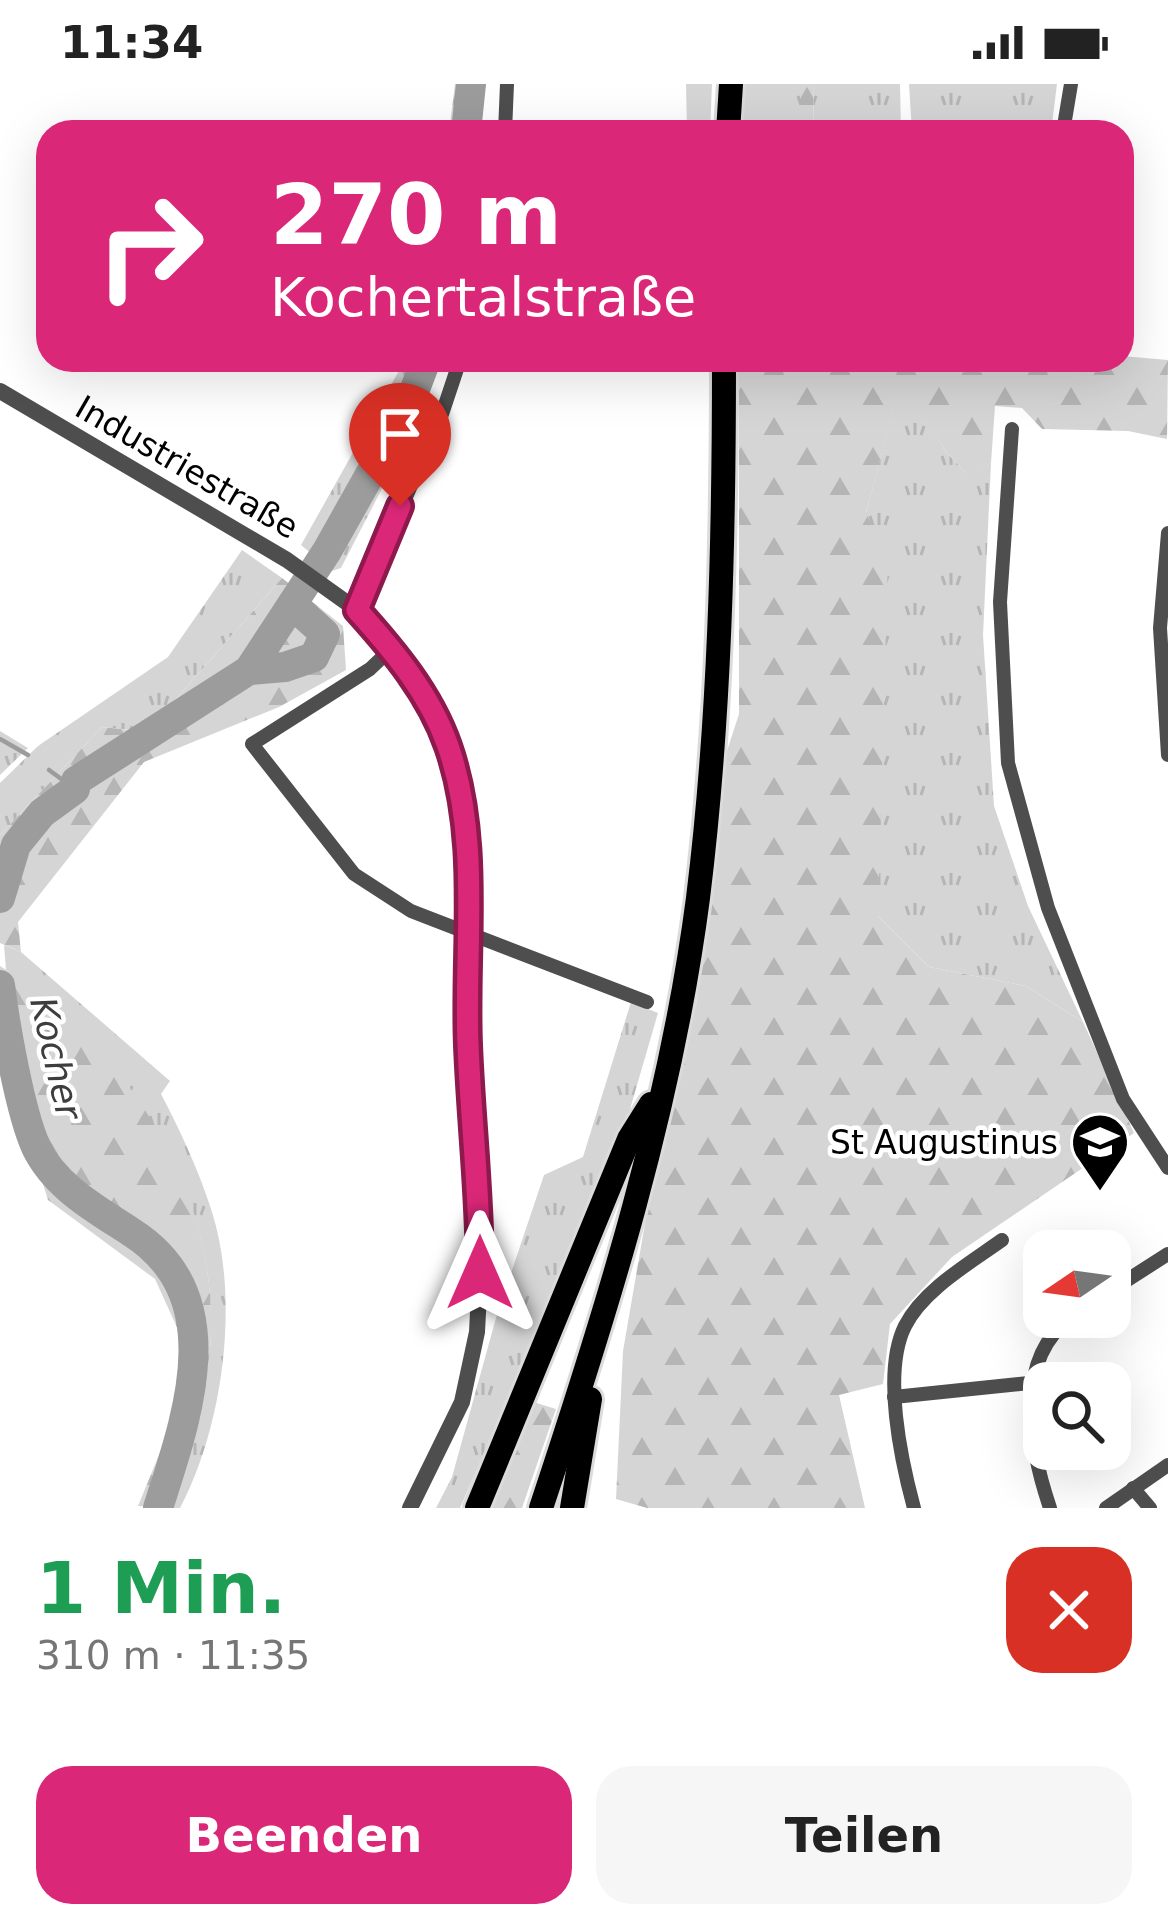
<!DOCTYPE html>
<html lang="de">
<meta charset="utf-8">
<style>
body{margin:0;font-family:"DejaVu Sans",sans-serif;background:#f6f6f6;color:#222;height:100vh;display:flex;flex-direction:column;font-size:45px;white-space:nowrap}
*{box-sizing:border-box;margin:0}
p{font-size:39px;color:#767676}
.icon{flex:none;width:66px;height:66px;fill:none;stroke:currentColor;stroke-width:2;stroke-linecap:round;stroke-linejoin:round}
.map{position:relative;height:1424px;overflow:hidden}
.panel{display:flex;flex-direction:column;background:#fff;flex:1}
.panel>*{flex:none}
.hud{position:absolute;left:36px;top:36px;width:1098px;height:252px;border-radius:36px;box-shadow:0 12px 48px #0002;background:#db2777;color:#fff;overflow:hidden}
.needle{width:78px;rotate:257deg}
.tools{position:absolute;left:1023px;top:1146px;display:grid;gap:24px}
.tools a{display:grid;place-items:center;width:108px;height:108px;border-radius:24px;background:#fff;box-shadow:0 12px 48px #0002;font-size:60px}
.pin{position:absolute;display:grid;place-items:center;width:102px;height:102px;color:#fff;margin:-123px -51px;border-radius:50% 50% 50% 0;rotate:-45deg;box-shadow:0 0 12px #0007}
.pin .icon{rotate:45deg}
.me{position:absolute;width:132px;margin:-66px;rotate:0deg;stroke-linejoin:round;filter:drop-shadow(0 0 9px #0008)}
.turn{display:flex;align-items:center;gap:42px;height:252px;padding:0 36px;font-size:54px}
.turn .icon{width:156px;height:156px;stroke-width:2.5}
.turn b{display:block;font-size:84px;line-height:102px}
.round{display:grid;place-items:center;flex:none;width:126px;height:126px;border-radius:36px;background:#f6f6f6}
.head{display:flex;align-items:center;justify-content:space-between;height:204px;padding:0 36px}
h1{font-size:72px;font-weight:800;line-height:90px;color:#1e9e55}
.button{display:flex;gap:24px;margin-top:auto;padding:24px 36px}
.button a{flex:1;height:138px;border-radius:36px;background:#db2777;color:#fff;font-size:48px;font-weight:800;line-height:138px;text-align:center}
.button a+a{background:#f6f6f6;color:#222}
.status{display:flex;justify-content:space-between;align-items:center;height:84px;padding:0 60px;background:#fff;direction:ltr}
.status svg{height:33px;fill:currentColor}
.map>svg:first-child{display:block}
.grass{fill:url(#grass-tufts)}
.forest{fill:url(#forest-firs)}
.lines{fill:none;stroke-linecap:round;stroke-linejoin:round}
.stream{stroke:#9c9c9c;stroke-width:4.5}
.river{stroke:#9c9c9c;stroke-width:30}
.trunk-casing{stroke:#dbdbdb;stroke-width:30}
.minor{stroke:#4e4e4e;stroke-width:14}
.tertiary{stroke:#4e4e4e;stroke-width:16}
.trunk{stroke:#000;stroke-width:24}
.route-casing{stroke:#8e194d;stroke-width:30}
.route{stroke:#db2777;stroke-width:21}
.labels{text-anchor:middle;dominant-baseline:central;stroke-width:9;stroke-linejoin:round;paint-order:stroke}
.street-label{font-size:33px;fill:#000;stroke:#fff}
.poi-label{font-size:33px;fill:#000;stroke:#fff;text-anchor:end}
.water-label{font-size:36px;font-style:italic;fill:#3d3d3d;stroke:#fff}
</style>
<div class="status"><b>11:34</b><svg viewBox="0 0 49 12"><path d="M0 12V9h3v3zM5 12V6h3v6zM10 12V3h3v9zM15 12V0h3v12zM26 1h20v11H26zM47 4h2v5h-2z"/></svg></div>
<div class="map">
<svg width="1168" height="1424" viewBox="0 0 1168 1424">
<defs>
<pattern id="grass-tufts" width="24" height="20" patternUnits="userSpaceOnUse" patternTransform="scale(3)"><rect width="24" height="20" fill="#d5d5d5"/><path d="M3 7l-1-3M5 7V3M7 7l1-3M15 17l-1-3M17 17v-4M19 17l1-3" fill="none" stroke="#b5b5b5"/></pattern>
<pattern id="forest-firs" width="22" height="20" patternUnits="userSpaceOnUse" patternTransform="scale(3)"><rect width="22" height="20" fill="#d5d5d5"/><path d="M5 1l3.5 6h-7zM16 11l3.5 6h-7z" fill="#b5b5b5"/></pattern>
</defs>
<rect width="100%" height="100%" fill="#fff"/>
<g class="grass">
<path d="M455,0H484L480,48H449Z"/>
<path d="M686,0H712L710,48H687Z"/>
<path d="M742,0H803V48H738Z"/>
<path d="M813,0H900L901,48H814Z"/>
<path d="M909,0H1057L1051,48H912Z"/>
<path d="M405,276H438L424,323L341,484L332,487L301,461Z"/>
<path d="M902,291L946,368L966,389L991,379L983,551L994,722L1028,822L1083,938L1026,902L929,883L878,832L866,429Z"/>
<path d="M242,466L282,494L162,631L139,647L102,643L0,751V699L38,662L168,573Z"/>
<path d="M0,647L28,664L0,691Z"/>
<path d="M4,861L21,868L170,997L161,1010C181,1048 199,1087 212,1128C240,1217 223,1343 180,1424H162C177,1377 207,1313 210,1265C222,1107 126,978 6,886Z"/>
<path d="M631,918L658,929L628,1032L586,1137L460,1424H436L452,1393L496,1234L544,1091L583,1073Z"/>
</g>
<g class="forest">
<path d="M800,0H813L814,48H801Z"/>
<path d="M1122,272L1168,276L1167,355L1128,347L1042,345L1022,324L995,322L991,379L967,390L946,368L902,293L866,429L888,472L878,832L929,883L1026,902L1083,938L1134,1049L952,1173L890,1240L883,1300L839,1311L865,1424H647L616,1415L623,1267L648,1122L697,916L724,676L739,630V276Z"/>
<path d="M282,494L343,542L346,586L279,623L144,678L18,838L21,868L0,859V751L102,643L139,647L162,631Z"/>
<path d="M0,882C127,961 223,1114 210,1266C206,1317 178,1375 162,1424L138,1422L195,1283L155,1195L48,1116L0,959Z"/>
<path d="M530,1317L556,1325L522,1424H485Z"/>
</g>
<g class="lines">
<g class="stream">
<path d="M0,655L28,671"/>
<path d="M49,686L75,705"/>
</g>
<g class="river">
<path d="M466,48L471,0"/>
<path d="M249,586L285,583L314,573L325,550L294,522"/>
<path d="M0,814L16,761L42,729L75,705L76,697L249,586L327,467L409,321L426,276"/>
<path d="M0,901C5,941 20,1028 36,1063C55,1103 96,1125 131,1148C232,1212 187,1333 158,1424"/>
</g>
<defs>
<g id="trunk">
<path d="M728,48L731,0"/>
<path d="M477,1424L629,1055L651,1020"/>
<path d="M541,1424C607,1226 671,1022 698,814C720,636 724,455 724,276"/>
<path d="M572,1424L590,1315"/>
</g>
</defs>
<use href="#trunk" class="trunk-casing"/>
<g class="minor">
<path d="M505,48L507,0"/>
<path d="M1063,48L1071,0"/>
<path d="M1012,345L1000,518L1008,679L1048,824L1123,1015L1168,1084"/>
<path d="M1168,449L1160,544L1168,671"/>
<path d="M357,526L442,330L460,276"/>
<path d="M391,565L370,585L252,660L354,790L411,827L647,918"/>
<path d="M1110,1207L1168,1170"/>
<path d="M894,1313L1029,1299"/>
<path d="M1133,1404L1150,1424"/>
<path d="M914,1424C901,1376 882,1288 905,1242C923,1206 970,1179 1002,1156"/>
<path d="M1050,1424C1030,1365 1012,1275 1072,1233"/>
<path d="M1106,1424L1168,1381"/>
</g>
<path class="tertiary" d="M0,307L287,476L357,526L419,603L448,659L467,758L468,965L480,1189L477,1248L462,1318L410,1424"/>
<use href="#trunk" class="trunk"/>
</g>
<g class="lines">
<defs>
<path id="route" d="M400,422L357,526C393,566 430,610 448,662C481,756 464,863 468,961C471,1037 480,1112 480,1189"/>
</defs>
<use href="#route" class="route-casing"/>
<use href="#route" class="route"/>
</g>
<defs>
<symbol id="school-pin" viewBox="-11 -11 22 30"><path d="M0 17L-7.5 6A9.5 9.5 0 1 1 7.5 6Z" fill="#000" stroke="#fff"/><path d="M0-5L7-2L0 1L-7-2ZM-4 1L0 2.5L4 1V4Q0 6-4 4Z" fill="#fff"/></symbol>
</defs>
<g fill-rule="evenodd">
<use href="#school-pin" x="1067" y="1025" width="66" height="90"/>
</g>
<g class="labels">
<g class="street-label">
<text transform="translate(187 383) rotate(30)">Industriestraße</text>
</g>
<g class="poi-label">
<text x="1058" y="1058">St Augustinus</text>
</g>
<g class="water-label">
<text transform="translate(56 974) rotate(77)">Kocher</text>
</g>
</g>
</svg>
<div class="tools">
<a><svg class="needle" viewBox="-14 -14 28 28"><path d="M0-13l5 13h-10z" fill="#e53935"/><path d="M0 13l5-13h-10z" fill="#767676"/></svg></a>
<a><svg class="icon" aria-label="search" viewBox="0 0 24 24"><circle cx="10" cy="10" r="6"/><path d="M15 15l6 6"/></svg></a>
</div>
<div class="pin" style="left:400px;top:422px;background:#d93025"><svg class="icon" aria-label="arrive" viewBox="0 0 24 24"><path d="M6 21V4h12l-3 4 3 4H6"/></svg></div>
<svg class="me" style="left:480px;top:1189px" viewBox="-20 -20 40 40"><path d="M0-17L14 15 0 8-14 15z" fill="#db2777" stroke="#fff" stroke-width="4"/></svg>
<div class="hud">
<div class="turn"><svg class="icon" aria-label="right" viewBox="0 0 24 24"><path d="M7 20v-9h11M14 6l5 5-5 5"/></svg><div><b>270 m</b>Kochertalstraße</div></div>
</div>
</div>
<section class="panel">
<div class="head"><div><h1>1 Min.</h1><p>310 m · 11:35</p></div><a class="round" style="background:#d93025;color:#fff"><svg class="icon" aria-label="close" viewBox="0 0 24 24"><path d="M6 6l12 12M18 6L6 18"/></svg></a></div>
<div class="button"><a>Beenden</a><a>Teilen</a></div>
</section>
